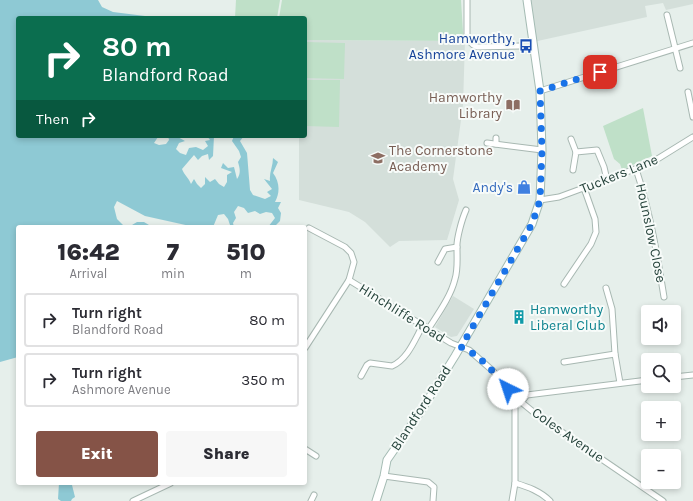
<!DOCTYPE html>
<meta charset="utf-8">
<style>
body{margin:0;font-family:Karla,sans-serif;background:#f7f7f7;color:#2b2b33;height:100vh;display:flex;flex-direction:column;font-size:15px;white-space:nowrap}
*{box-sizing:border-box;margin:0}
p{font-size:13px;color:#7c7c81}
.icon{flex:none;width:22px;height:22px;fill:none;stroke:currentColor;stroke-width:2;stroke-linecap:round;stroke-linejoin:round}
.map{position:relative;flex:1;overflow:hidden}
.drawer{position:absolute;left:16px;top:225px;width:291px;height:260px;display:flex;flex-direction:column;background:#fff;border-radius:4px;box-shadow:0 2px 6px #0003}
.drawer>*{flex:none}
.banner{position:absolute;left:16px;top:16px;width:291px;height:122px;border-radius:4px;box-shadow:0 2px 6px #0003;background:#0b6e4f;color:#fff;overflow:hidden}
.controls{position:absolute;left:641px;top:305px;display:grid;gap:8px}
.controls a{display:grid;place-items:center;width:40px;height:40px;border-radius:4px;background:#fff;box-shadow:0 2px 6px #0003;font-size:20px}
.pin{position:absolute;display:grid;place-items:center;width:34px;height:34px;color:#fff;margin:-17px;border-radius:8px;box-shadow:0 2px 6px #0006}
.me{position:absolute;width:44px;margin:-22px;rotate:319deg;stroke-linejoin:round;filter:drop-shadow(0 0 3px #0008)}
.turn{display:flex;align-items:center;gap:14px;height:84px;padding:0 20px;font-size:18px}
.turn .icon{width:52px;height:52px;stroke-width:2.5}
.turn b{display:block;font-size:28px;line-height:34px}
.then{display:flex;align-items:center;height:38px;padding:0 20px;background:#0003;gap:8px;font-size:15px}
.eta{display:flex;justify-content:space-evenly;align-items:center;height:68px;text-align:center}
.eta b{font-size:24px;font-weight:800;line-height:28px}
.button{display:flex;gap:8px;margin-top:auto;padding:8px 20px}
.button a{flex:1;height:46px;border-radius:4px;background:#855347;color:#fff;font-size:16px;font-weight:800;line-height:46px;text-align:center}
.button a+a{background:#f7f7f7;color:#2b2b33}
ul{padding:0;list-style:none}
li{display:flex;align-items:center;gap:12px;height:54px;margin:0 8px 6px;padding:0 12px;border:2px solid #e1e1e2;border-radius:4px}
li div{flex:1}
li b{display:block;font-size:15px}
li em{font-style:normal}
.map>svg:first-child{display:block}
.built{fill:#d4dfda}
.green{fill:#bfe0c8}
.water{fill:#8ec9d4}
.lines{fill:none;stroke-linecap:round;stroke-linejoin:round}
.street-casing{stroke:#a8b8b2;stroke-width:7}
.secondary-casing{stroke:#a4bbb3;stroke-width:9}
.street{stroke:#fff;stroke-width:5}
.secondary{stroke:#fff;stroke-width:7}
.route{stroke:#1a73e8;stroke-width:7;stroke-dasharray:0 12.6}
.labels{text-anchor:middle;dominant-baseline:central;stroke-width:4;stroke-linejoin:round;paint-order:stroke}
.transit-label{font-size:14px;fill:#164399;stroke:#f7fbf9;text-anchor:end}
.education-label{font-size:14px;fill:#785e54;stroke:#f7fbf9;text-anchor:end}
.street-label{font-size:14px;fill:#24423a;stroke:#f7fbf9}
.shop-label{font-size:14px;fill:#366cbe;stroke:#f7fbf9;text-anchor:end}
.culture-label{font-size:14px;fill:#0d838f;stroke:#f7fbf9;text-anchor:start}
</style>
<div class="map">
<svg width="693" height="501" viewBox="0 0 693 501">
<rect width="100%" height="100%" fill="#e6efeb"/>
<g class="built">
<path d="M527,0H693V4L666,10L663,3L645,6L647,17L533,42Z"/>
<path d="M305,40L465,41L463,105L453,179L459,200L447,240L399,241L390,247L365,222L349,212L299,200V136H305Z"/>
<path d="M453,296L474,309L457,336L451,337L435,327Z"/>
</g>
<g class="green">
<path d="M236,0H280L277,18H235Z"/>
<path d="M282,0H461L463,32L465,41L305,40V18H279Z"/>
<path d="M305,42L345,43L344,79L305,78Z"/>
<path d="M427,50L444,51V56L442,59L421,58L427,54Z"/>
<path d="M305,80H340L339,127L305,126Z"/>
<path d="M643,108L652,156L622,170L620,164L614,159L603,126Z"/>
</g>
<g class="water">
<path d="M0,0H98L102,7L113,12L145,16L146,18H18V136H162L158,137L154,143L159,145L166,144L169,140L168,136H176L185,141L179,143L176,149L180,153L186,155L189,148L196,147L203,150L208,146L205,141L210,140L207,136H214L213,156L209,160L208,154L202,156L198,160L194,155L182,169C184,175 189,178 191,184L194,179L197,184L201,188L205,184V177L210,182L215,179L219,184L224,187L227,182V175L232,172L221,168L223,163L228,168L234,167L237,179C241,173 240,169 238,162L241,157L239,151L232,141L234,136H244L240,141L247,153L250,190L253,195L265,199L271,196L267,192L272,189L264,179L270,181C269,173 273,166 273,158L278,162L273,173C280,182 280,193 275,202H281L278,208L281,213L280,221L274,227H268L275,218L272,213L266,212L260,214L255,211L248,213L244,208L238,206L234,212L236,218L233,223L234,227L230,225L228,219L224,214L218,215L213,227L190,226L145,216L117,201L114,207L117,219L125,227H18V357L0,362Z"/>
<path d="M137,222H144L149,225V227H126L132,225Z"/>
<path d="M59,483H73L72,485L75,497L72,499L71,501H61L58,499Z"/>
</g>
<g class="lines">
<defs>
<g id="street">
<path d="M467,0V35C469,41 471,45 477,47L520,46"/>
<path d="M667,15L680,68"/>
<path d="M540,91L693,43"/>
<path d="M688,92L693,117"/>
<path d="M571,139L576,152"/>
<path d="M487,143L542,150"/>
<path d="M496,144V138"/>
<path d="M636,169C650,211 657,254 664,297"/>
<path d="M573,170L576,152L597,150L604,167L607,180"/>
<path d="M540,200L559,197L651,163L693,137"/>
<path d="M438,262L445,249L457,247"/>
<path d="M349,280L451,343L469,350L493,371L515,397L537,415L663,501"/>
<path d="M564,284L591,244L596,232L595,219L584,188"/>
<path d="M606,288L612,309L615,354L620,383"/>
<path d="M429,328C438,314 451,296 455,279C458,270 457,259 457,249C456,240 462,219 466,210"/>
<path d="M305,348L349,280L354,262L351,253L345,247L309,228"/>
<path d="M564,362L615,354"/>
<path d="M361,376L367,365L370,363L392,366C408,359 415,339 423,325"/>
<path d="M674,377L693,375"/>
<path d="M521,402L527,395L648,380"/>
<path d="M305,449L316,456"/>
<path d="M384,476L428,482L434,487L433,501"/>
<path d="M515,483C528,487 540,491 550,501"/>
<path d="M133,501L171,483"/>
<path d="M311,501L314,495"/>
<path d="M512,501L515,483V397"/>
</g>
<path id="secondary" d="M376,501L384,476L387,460L419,414L455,356L532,224L540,200L542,150L540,91L527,0"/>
</defs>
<use href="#street" class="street-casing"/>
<use href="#secondary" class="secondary-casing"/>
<use href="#street" class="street"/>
<use href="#secondary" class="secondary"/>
</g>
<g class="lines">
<path class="route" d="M508,389C495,373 480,355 461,347L532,224L540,200L542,150L540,91L600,72"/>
</g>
<defs>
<symbol id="bus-bare" viewBox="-9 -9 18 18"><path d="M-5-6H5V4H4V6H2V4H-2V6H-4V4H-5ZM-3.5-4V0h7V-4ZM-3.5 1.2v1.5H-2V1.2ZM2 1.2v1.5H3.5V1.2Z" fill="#1a4fb4" stroke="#f7fbf9" stroke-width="2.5" paint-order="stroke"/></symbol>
<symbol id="library-bare" viewBox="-9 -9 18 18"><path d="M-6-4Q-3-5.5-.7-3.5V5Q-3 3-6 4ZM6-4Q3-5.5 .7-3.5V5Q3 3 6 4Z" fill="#8d6e63" stroke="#f7fbf9" stroke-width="2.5" paint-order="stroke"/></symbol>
<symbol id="school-bare" viewBox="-9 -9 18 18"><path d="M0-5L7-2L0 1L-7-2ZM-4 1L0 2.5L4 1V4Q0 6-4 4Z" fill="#8d6e63" stroke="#f7fbf9" stroke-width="2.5" paint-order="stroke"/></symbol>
<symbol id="shop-bare" viewBox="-9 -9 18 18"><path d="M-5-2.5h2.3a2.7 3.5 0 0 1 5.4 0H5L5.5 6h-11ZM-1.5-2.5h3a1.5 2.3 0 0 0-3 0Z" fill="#3f7fe0" stroke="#f7fbf9" stroke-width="2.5" paint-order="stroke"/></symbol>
<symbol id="building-bare" viewBox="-9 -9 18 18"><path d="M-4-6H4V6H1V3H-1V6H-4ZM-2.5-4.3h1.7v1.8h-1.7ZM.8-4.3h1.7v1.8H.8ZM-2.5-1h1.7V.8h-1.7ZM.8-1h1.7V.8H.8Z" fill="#0f9aa8" stroke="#f7fbf9" stroke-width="2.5" paint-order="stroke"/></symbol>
</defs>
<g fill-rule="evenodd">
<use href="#bus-bare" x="516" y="36" width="20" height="20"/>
<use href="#library-bare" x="503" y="95" width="20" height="20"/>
<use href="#school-bare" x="368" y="148" width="20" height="20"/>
<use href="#shop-bare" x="514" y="177" width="20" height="20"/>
<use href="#building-bare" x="509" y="307" width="20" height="20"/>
</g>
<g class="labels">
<g class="transit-label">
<text x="515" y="38">Hamworthy,<tspan x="515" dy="16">Ashmore Avenue</tspan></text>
</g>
<g class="education-label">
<text x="502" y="97">Hamworthy<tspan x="502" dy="16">Library</tspan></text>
<text x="389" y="150" text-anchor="start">The Cornerstone<tspan x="389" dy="16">Academy</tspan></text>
</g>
<g class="street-label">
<text transform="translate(619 174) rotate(-22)">Tuckers Lane</text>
<text transform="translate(651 233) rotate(78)">Hounslow Close</text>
<text transform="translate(402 313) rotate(32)">Hinchliffe Road</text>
<text transform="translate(421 408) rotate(-57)">Blandford Road</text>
<text transform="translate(568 435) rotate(35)">Coles Avenue</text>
</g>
<g class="shop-label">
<text x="513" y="187">Andy's</text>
</g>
<g class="culture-label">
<text x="530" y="309">Hamworthy<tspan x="530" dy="16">Liberal Club</tspan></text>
</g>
</g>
</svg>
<div class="controls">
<a><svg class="icon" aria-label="sound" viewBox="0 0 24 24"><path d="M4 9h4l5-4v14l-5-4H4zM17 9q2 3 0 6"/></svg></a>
<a><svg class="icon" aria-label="search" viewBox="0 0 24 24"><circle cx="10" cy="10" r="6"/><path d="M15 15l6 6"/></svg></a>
<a>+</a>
<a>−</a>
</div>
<div class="pin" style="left:600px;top:72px;background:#d93025"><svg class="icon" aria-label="arrive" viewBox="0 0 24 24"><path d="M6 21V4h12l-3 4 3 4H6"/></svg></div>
<svg class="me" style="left:508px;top:389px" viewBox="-20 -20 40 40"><circle r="19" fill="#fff"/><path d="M0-13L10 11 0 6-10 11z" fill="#1a73e8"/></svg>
<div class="banner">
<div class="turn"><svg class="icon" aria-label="right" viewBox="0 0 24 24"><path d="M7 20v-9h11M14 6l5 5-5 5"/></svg><div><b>80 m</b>Blandford Road</div></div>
<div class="then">Then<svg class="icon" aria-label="right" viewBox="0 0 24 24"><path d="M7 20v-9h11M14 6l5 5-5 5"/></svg></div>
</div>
<section class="drawer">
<div class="eta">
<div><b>16:42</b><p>Arrival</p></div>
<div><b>7</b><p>min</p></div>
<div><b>510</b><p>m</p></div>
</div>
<ul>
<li><svg class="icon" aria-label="right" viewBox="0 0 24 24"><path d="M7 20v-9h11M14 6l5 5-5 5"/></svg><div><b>Turn right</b><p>Blandford Road</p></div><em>80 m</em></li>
<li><svg class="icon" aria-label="right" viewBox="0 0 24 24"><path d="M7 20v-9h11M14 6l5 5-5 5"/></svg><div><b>Turn right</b><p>Ashmore Avenue</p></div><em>350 m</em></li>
</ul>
<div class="button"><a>Exit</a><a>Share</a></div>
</section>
</div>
